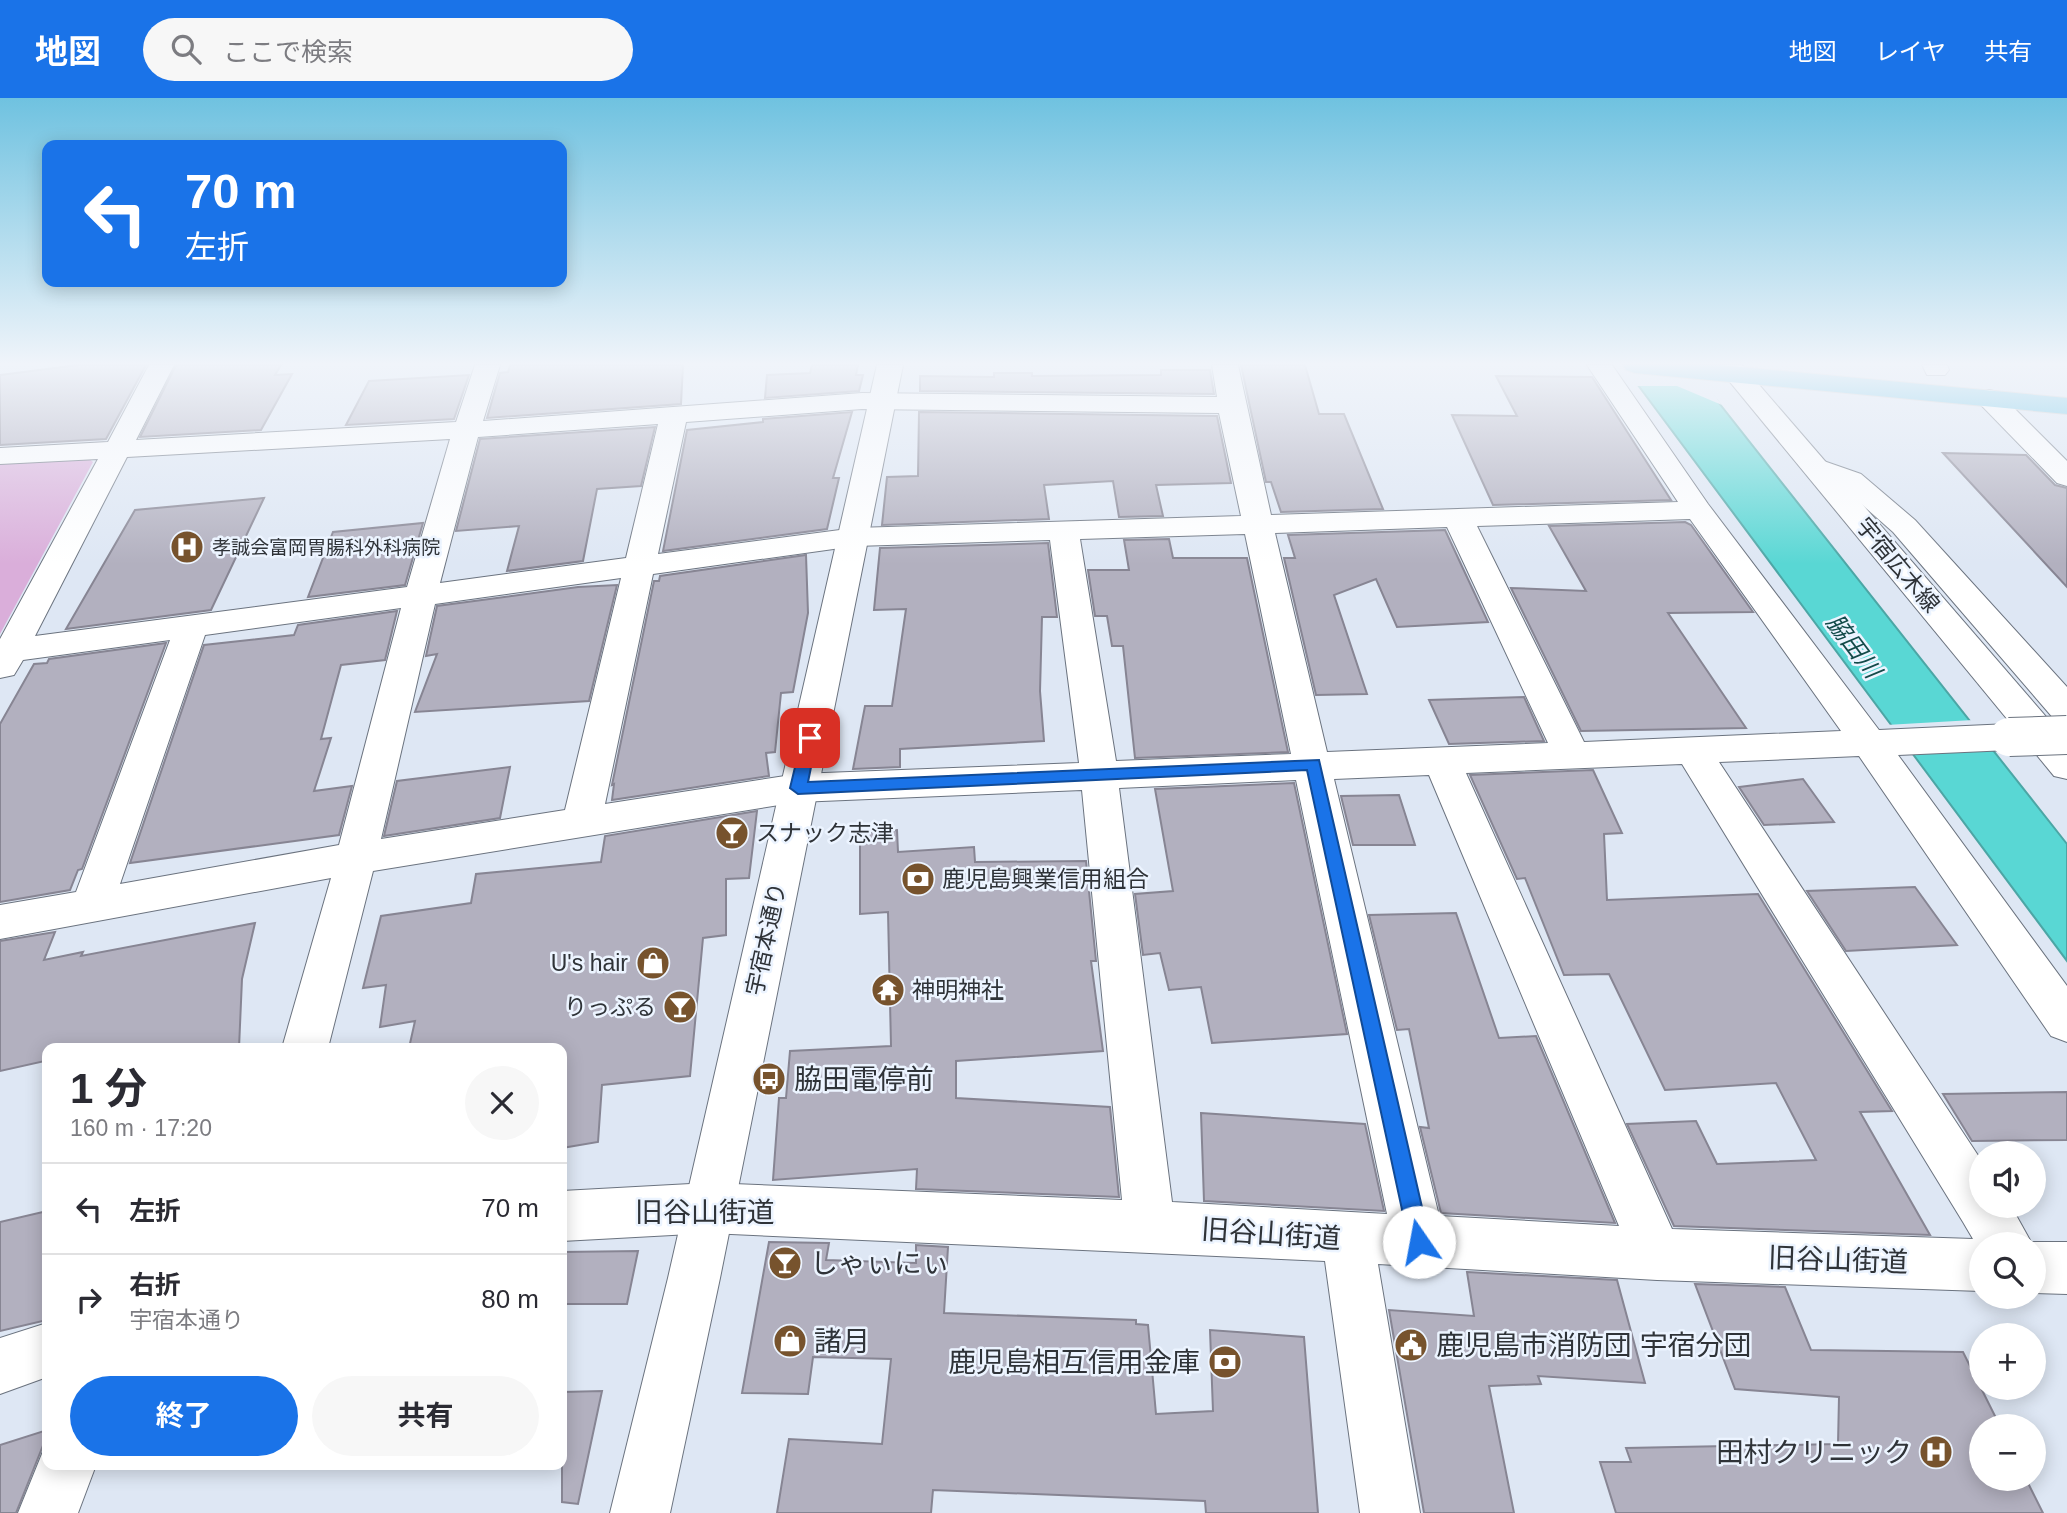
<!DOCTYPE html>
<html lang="ja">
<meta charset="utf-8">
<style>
body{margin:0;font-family:Arial,"Noto Sans JP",sans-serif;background:#f7f7f7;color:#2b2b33;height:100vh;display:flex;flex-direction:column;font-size:26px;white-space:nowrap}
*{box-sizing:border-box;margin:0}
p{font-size:23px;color:#7c7c81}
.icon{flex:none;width:38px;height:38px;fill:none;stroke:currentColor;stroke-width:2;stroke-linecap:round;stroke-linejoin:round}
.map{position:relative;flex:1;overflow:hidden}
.side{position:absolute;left:42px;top:945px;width:525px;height:427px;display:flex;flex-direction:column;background:#fff;border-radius:14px;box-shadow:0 4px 18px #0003}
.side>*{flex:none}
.top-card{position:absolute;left:42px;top:42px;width:525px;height:147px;border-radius:14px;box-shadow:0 4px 18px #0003;background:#1a73e8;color:#fff;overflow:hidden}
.fabs{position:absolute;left:1969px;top:1043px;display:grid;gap:14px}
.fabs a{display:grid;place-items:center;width:77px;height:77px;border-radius:50%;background:#fff;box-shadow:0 4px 18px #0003;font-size:35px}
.pin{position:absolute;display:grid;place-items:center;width:60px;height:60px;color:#fff;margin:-30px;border-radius:14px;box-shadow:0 4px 10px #0006}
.me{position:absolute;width:77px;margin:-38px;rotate:348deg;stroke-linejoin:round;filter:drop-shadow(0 0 5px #0008)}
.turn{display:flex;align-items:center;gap:24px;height:147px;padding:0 28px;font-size:32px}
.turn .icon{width:91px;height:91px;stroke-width:2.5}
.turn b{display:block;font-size:49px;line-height:60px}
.round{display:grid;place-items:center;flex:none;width:74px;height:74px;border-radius:37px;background:#f7f7f7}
.head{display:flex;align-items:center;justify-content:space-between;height:119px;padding:0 28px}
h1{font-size:42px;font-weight:700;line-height:52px}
.action{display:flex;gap:14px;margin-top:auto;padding:14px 28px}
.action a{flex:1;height:80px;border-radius:42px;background:#1a73e8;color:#fff;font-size:28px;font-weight:700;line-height:80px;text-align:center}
.action a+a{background:#f7f7f7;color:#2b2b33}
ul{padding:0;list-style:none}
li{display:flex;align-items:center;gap:21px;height:91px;padding:0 28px;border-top:2px solid #e1e1e2}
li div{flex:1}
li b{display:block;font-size:26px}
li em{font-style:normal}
header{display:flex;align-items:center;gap:42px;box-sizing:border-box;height:98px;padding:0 35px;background:#1a73e8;color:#fff}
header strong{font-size:33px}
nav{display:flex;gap:38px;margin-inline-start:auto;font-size:24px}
.search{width:490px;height:63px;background:#f7f7f7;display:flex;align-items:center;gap:18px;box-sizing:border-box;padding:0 24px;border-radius:38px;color:#7c7c81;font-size:26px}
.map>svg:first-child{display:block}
.green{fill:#daaeda}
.water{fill:#59d7d4;stroke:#4ca6a5;stroke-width:2}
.pier{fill:#dee7f4}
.building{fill:#b2b0bf;stroke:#878593;stroke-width:2}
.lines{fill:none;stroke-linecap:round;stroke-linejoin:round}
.minor-casing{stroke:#6b737f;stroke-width:2}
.tertiary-casing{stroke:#6b737f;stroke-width:2}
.trunk-casing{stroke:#c9cacb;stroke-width:2}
.minor{fill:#fff;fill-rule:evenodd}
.tertiary{fill:#fff;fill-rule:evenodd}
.trunk{fill:#5bc0e3;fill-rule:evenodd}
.minor-bridge-casing{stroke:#6b737f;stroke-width:40;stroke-linecap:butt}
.minor-bridge{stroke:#fff;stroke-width:38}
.route{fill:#1a73e8;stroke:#114b97;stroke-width:2}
.labels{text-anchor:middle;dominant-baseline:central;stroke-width:5;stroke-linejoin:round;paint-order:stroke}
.far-poi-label{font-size:19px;fill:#2f3338;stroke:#ecf4ff;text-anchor:start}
.street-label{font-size:23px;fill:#2f3338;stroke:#ecf4ff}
.poi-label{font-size:23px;fill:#2f3338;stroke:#ecf4ff;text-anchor:start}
.water-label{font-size:24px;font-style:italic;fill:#134b4a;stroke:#ecf4ff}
.near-poi-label{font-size:28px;fill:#2f3338;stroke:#ecf4ff;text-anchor:start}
.near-street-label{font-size:28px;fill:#2f3338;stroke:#ecf4ff}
</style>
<header>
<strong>地図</strong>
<div class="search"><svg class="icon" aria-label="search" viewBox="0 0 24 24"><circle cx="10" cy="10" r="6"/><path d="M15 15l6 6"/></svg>ここで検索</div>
<nav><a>地図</a><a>レイヤ</a><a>共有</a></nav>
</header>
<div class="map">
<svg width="2067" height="1415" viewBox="0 0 2067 1415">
<rect width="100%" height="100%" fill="#dee7f4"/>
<path class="green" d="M85,358L93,364L0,536V366Z"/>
<path class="water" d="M1623,267H1689L2067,746V863Z"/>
<g class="pier">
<path d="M1620,267H1692L1722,307L1677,288H1635Z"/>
<path d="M1973,622L1997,652L1908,656L1886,627Z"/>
</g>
<g class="building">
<path d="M78,267H146L106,341L0,347V277Z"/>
<path d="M176,267H281L275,277L292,276L261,332L140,339Z"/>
<path d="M510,267H683L681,306L487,320L500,275L508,274Z"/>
<path d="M812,267H858L856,277H863L859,293L765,300L767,277L810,275Z"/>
<path d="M1241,267H1305L1319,316H1344L1383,411L1281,414L1271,384H1266Z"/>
<path d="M1161,272H1210L1214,296L920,293V278L994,279V275H1032V278L1161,277Z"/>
<path d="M469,277L454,321L346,327L369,283Z"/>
<path d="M1496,278L1592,279L1671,402L1493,407L1452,317L1517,318Z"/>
<path d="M852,314L833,380H839L827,431L663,453L687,332L763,324V321Z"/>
<path d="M919,314L1217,318L1231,385L1156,387L1163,418L1119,419L1113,383L1044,387L1049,421L882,427L887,379L918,378Z"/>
<path d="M655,329L641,388L597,391L583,463L507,473L519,428L456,433L480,341Z"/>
<path d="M1943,355L2026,357L2055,387L2067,390V489Z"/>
<path d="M264,400L211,512L66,531L135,412Z"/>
<path d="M1685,424L1691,427L1753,514L1668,515L1746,630L1581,633L1511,490L1586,493L1549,428Z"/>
<path d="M423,425L405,487L308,499L333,434Z"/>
<path d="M1445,432L1488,524L1397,529L1376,481L1334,497L1367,596L1316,597L1284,460H1295L1288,437Z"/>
<path d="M1169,441L1173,460H1247L1288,654L1135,660L1123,548H1112L1107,518H1095L1088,472H1129L1124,442Z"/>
<path d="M1048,445L1057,519H1042L1040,593L1044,643L900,651V669L853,671L865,608H892L906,511L874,512L880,450Z"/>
<path d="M806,457L808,515L793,594L781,595L775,654L766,655L769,678L612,702L614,686L612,687L654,483H659L660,478Z"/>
<path d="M617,487L589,603L415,614L437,556L426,558L437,508L578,489Z"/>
<path d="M397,513L385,562L341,567L321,641L331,640L314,693L352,688L339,737L130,765L204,547L294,537L298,527Z"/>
<path d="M166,545L82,771L78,772L70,792L0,804V626L34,566L47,565L49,561Z"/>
<path d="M1524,599L1544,643L1449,646L1429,602Z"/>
<path d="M510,669L500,720L384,738L397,683Z"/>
<path d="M1593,672L1622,735L1604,736L1607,802L1758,796L1892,1013L1860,1014L1930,1137L1674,1128L1627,1026L1696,1023L1717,1066L1816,1062L1776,985L1665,992L1609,876L1564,877L1525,780L1517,781L1470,677Z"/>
<path d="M1803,681L1834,724L1764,727L1739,689Z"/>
<path d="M1294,685L1347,936L1212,945L1201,889L1169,892L1160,855L1143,857L1135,796L1173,793L1155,691Z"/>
<path d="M1399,697L1415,747H1353L1341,698Z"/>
<path d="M757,713L749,780L726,781V837L703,840L690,978L602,987L598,1044L562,1050V950H409L415,923L380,929L386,887L363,890L381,818L471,805L476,776L601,764L605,738Z"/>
<path d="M897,732L898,754L974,749L975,764L1086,763L1096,863H1091L1103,953L956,963V1000L1110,1009L1119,1099L916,1091L917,1071L773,1082L779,1000H786L790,953L891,948L888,814L860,816V735Z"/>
<path d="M1915,789L1957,847L1846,853L1807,793Z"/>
<path d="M1456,815L1499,940L1536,938L1615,1125L1441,1115L1420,1029L1429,1030L1409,931L1397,932L1369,817Z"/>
<path d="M255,825L242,881L239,950H47L45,963L0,973V843L55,834L44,862L83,854L81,858Z"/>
<path d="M2067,994V1042L1972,1043L1943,996Z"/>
<path d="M1201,1015L1365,1026L1384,1113L1204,1103Z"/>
<path d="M47,1113V1222L0,1233V1124Z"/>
<path d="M769,1144L829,1145L826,1162L916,1165V1147L948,1149L944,1215L1136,1222V1226L1148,1227L1156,1316L1213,1313L1210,1232L1304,1239L1318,1415H1206L1205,1403L933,1392L931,1415H777L789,1341L882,1346L891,1261L813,1259L808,1296L742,1295Z"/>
<path d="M638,1153L627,1206H562V1154Z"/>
<path d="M1467,1174L1617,1182L1645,1285L1538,1278L1541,1286L1489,1288L1514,1415H1424L1389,1212L1474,1218Z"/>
<path d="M1695,1186L1785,1189L1811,1252L1963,1254L2000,1328H1981V1381H2026L2043,1415H1616L1600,1364H1631L1626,1350L1838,1346L1839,1299L1735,1291Z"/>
<path d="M602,1293L578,1406L562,1404V1294Z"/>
<path d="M47,1332V1344L44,1345L16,1415H0V1347Z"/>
</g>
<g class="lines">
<defs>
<g id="minor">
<path d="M149,267H174L136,342L456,324L475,267H500L483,323L862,295L1217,299L1212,267H1238L1271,417L1678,404L1587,267H1612L1708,406L1879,632L2009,626L2022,630L2027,639L2022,648L2009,652L1898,657L2067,888V944L2051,938L1859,658L1719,664L1981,1062V1108H2011L2031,1144H2067V1196L2034,1195V1146H1981V1193L1657,1182L1378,1166L1420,1415H1360L1325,1163L709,1135L562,1143V1093L709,1085L1122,1102L1082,692L798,704L373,773L328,950H282L331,780L0,841V807L76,794L170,542L23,562L14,577L0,580V541L98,361L0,366V350L108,344ZM862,311L1219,315L1241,418L855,430L658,456L686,324ZM658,326L626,460L440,485L478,339ZM450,341L407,489L35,538L127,359ZM1690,421L1841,633L1584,644L1477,428ZM1447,429L1548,645L1327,654L1275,435ZM1245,436L1291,656L1116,663L1080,441ZM1050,442L1079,665L798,676L605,706L653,476L855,448ZM621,480L565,712L381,741L435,506ZM401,510L339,747L120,786L205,537ZM1682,666L1963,1124L1973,1141L1672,1131L1466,675ZM1429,677L1619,1128L1439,1118L1334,681ZM1296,682L1387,1116L1172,1104L1119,690Z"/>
<path d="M1922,267H1947L1949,272L1945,277H1927Z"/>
<path d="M1989,292L1998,294L2067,363V388L2057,385L1980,306L1976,300L1980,294Z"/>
<path d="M1815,360L1861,376L1915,422L2067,589V624L2054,621L1893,434L1841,388L1805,374L1801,368L1805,362Z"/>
<path d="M47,1225V1279L0,1296V1240Z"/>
<path d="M46,1346L47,1367H96L78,1415H18Z"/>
</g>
<g id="tertiary">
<path d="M877,267H903L720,1180L670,1415H610L668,1180Z"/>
<path d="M1716,267H1742L2067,643V681L2054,678Z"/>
</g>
<path id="trunk" d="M1623,267H1720L2067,300V316L1635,275L1626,272Z"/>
</defs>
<use href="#minor" class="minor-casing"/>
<use href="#tertiary" class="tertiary-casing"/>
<use href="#trunk" class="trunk-casing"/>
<use href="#minor" class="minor"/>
<use href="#tertiary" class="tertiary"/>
<use href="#trunk" class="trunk"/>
<defs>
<path id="minor-bridge" d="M2009,639L2067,637"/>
</defs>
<use href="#minor-bridge" class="minor-bridge-casing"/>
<use href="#minor-bridge" class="minor-bridge"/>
</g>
<linearGradient id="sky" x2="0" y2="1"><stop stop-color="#6fc2e0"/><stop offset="0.57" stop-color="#f0f4fa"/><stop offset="1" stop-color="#f0f4fa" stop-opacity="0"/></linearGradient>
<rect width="2067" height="466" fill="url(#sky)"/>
<path class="route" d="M810,634L817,640L808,684L1319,662L1430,1144L1427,1151L1419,1154L1412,1151L1409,1144L1307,672L798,696L790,690L802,640Z"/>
<defs>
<symbol id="hospital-disc" viewBox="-11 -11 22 22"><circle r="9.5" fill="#77532d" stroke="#ecf4ff"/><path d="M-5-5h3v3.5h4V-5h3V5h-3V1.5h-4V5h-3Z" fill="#fff"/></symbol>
<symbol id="bar-disc" viewBox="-11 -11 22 22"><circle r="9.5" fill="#77532d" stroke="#ecf4ff"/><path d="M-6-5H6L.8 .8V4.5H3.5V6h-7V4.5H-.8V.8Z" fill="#fff"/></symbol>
<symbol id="bank-disc" viewBox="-11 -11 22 22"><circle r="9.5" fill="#77532d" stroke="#ecf4ff"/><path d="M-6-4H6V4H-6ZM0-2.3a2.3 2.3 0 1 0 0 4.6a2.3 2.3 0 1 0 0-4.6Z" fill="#fff"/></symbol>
<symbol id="shop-disc" viewBox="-11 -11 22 22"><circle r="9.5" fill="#77532d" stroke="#ecf4ff"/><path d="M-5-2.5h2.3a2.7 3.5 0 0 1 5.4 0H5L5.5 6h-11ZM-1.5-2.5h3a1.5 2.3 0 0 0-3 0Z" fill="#fff"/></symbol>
<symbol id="temple-disc" viewBox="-11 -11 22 22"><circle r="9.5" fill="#77532d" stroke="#ecf4ff"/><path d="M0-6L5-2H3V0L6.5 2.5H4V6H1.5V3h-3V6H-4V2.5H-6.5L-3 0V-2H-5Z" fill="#fff"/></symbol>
<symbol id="bus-disc" viewBox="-11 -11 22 22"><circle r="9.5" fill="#77532d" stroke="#ecf4ff"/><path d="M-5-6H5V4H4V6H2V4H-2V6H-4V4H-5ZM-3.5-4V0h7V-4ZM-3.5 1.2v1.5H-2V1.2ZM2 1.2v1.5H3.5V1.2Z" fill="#fff"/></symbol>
<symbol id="civic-disc" viewBox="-11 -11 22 22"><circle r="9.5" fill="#77532d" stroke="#ecf4ff"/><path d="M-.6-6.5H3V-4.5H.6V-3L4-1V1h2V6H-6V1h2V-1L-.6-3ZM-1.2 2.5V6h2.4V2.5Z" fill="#fff"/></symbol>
</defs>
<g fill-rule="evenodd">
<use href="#hospital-disc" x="168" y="430" width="38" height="38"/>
<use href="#bar-disc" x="713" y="716" width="38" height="38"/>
<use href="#bank-disc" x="899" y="762" width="38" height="38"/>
<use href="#shop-disc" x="634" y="846" width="38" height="38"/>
<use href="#temple-disc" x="869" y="873" width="38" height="38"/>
<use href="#bar-disc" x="661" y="890" width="38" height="38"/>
<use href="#bus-disc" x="750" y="962" width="38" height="38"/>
<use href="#bar-disc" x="766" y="1146" width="38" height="38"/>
<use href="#shop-disc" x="771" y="1224" width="38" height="38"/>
<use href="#civic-disc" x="1392" y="1228" width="38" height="38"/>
<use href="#bank-disc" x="1206" y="1245" width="38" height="38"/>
<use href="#hospital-disc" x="1917" y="1335" width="38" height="38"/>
</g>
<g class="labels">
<g class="far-poi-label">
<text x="212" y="449">孝誠会富岡胃腸科外科病院</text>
</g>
<g class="street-label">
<text transform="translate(1898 467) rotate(50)">宇宿広木線</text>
<text transform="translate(766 841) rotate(-78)">宇宿本通り</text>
</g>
<g class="poi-label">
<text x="756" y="735">スナック志津</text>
<text x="942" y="781">鹿児島興業信用組合</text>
<text x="628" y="865" text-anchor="end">U's hair</text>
<text x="912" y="892">神明神社</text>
<text x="656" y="909" text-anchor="end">りっぷる</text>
</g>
<g class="water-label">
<text transform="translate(1854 548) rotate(53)">脇田川</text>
</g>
<g class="near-poi-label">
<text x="794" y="981">脇田電停前</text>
<text x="810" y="1165">しゃぃにぃ</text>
<text x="814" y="1243">諸月</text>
<text x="1436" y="1247">鹿児島市消防団 宇宿分団</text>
<text x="1200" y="1264" text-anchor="end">鹿児島相互信用金庫</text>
<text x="1912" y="1354" text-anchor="end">田村クリニック</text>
</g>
<g class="near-street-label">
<text x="705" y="1114">旧谷山街道</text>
<text transform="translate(1271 1136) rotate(4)">旧谷山街道</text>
<text transform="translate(1838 1162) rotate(2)">旧谷山街道</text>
</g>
</g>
</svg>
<div class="fabs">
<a><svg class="icon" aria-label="sound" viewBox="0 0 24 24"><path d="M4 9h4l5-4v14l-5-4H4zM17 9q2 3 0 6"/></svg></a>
<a><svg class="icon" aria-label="search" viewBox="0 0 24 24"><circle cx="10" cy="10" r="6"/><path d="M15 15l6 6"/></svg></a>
<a>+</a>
<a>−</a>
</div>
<div class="pin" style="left:810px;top:640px;background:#d93025"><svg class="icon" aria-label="arrive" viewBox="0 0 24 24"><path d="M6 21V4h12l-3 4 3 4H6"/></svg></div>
<svg class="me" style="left:1419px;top:1144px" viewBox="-20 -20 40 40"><circle r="19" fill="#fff"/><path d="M0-13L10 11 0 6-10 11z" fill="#1a73e8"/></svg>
<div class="top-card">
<div class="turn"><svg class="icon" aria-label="left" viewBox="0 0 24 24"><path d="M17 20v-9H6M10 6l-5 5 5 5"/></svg><div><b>70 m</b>左折</div></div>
</div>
<section class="side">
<div class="head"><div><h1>1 分</h1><p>160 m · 17:20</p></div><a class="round"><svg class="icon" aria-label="close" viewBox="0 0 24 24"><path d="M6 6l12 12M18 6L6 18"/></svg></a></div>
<ul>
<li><svg class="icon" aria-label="left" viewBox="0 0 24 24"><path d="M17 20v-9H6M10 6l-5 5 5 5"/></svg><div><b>左折</b></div><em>70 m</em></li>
<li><svg class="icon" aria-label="right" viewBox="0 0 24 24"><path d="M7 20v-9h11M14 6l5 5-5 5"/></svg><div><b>右折</b><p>宇宿本通り</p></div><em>80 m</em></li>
</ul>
<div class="action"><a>終了</a><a>共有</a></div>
</section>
</div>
